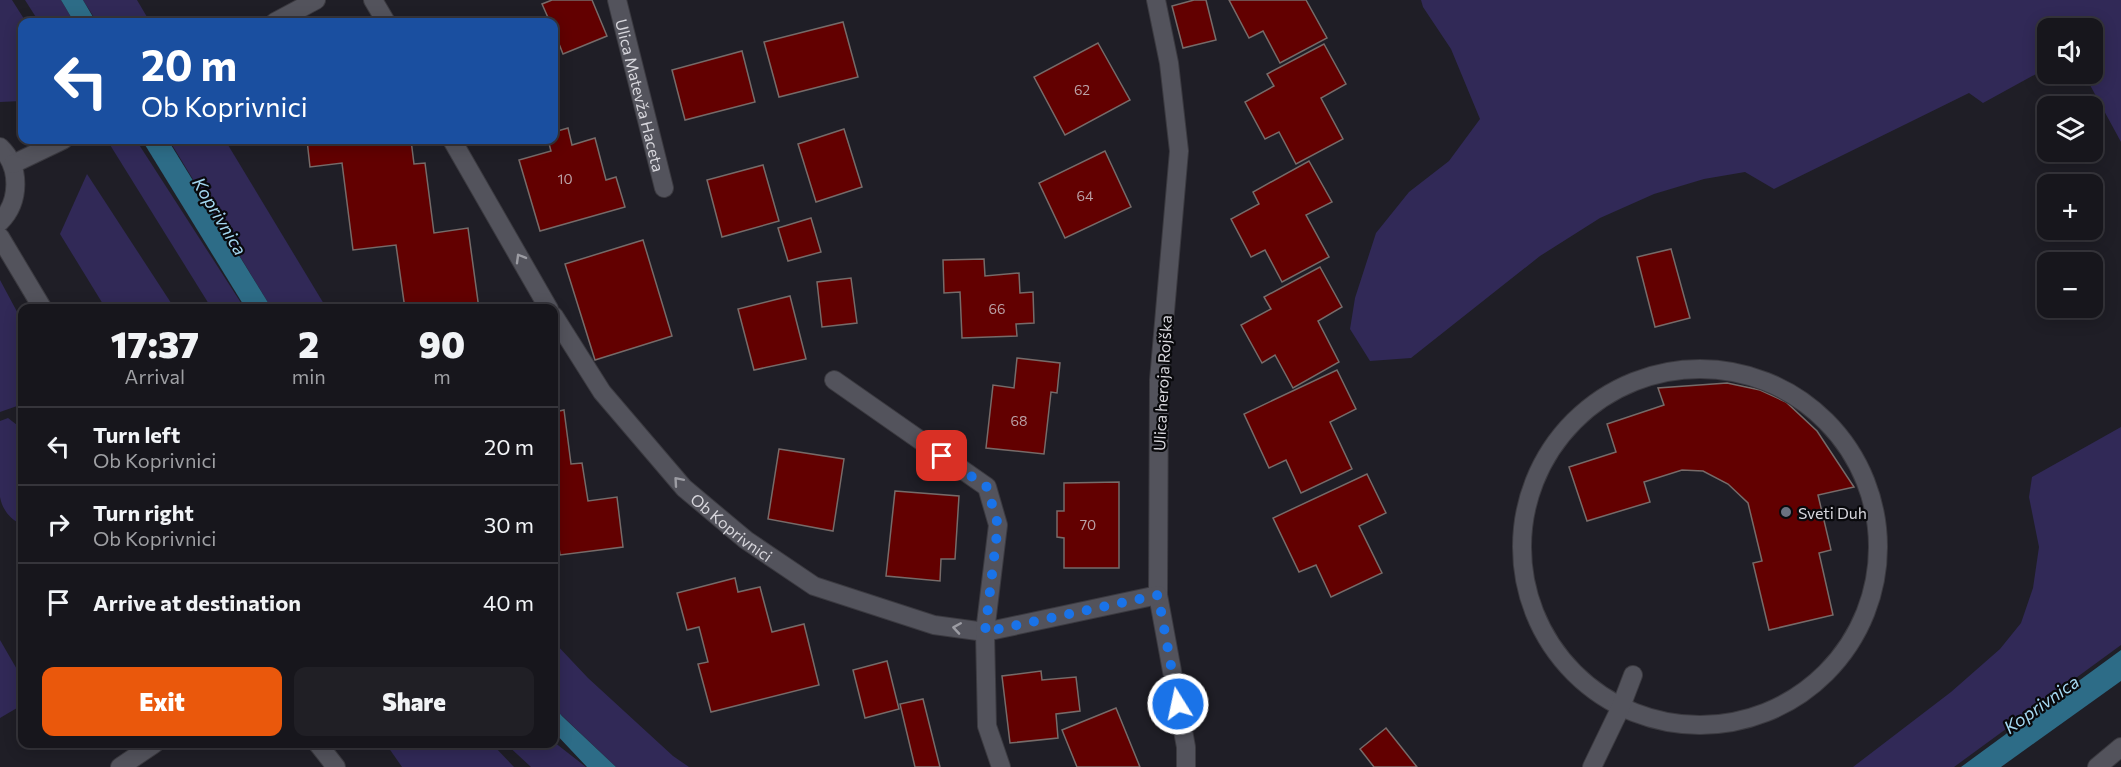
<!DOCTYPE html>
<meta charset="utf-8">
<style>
body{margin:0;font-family:Commissioner,sans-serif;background:#201f25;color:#f1f3f6;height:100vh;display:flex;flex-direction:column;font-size:22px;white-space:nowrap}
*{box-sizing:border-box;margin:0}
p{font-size:20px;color:#9e9fa3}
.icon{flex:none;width:33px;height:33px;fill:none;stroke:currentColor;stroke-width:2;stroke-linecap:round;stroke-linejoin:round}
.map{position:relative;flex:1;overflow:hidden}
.panel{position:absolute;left:18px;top:304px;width:540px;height:444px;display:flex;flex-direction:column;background:#17161c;border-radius:12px;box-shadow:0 3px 15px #0003,0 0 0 2px #36353b}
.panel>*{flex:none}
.hud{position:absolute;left:18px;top:18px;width:540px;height:126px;border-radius:12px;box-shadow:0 3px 15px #0003,0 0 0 2px #36353b;background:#1a4fa0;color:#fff;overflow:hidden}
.fabs{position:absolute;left:2037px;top:18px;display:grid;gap:12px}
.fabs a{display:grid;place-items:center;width:66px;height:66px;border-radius:12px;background:#17161c;box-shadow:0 3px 15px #0003,0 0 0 2px #36353b;font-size:30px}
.pin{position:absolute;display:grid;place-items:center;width:51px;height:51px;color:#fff;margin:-26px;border-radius:12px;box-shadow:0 3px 9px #0006}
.me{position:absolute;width:66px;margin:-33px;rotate:350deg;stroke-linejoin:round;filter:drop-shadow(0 0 4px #0008)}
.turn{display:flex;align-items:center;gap:21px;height:126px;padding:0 24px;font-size:27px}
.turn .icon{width:78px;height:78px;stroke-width:2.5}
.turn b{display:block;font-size:42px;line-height:51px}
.eta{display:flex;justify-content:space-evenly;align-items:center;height:102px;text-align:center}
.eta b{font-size:36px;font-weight:800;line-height:42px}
.primary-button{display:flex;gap:12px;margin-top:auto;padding:12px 24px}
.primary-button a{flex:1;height:69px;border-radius:12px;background:#ea580c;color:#fff;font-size:24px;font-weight:800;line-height:69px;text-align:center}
.primary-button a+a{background:#201f25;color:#f1f3f6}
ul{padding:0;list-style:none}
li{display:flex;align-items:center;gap:18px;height:78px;padding:0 24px;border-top:2px solid #36353b}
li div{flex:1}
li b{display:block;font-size:22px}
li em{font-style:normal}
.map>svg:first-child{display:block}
.green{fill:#312957}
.water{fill:#2d6c87}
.building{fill:#620000;stroke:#766b69;stroke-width:1.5}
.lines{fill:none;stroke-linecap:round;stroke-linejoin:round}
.minor-casing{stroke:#3b3a40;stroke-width:20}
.minor{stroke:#53535c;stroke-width:18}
.oneway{stroke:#9c9ca3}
.route{stroke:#1a73e8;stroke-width:10;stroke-dasharray:0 18}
.worship-dot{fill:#6b7280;stroke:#09090c;stroke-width:2}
.labels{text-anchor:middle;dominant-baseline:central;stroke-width:4.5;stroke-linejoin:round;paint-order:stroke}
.number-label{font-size:14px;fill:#baa1a6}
.street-label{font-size:16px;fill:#d8d7dd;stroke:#09090c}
.poi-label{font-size:16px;fill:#d8d7dd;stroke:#09090c;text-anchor:start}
.water-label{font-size:18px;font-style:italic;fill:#a5d9f2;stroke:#09090c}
</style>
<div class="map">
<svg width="2121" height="767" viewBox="0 0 2121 767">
<rect width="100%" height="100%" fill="#1f1e26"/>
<g class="green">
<path d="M0,0H12L26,22H22V101L0,102Z"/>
<path d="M25,0H61L74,22H39Z"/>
<path d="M83,0H137L150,22H97Z"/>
<path d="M1421,0H2121V142L2084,74H2092V28H2048L2047,68L1983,103L1969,93L1774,189L1745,172L1704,179L1654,194L1600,218L1540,256L1411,358L1370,361L1350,329L1355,298L1376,233L1409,192L1449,161L1480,119L1451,49L1423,7Z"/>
<path d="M107,140H136L245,309H212Z"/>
<path d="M169,140H225L327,309H272Z"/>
<path d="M87,174L175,309H106L60,234Z"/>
<path d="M0,280L22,321V410L20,405L0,412Z"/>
<path d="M8,418L17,425L22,423V524C11,521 2,509 0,497C0,472 0,446 0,421Z"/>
<path d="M2121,427V645L1954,767H1853L1951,692L2000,649L2021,623L2033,588L2039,547L2029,497L2032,477Z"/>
<path d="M0,640L22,678V705L0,718Z"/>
<path d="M554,642L588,678L673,756L689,767H616L554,708Z"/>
<path d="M554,742L586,767H531L506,744H554Z"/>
<path d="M386,744H492L514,767H402Z"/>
</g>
<g class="water">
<path d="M61,0H83L96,22H74Z"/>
<path d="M142,140H168L272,309H246Z"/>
<path d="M2121,650V681L2001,767H1961Z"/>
<path d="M554,707L562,716L616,767H587L554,732Z"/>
</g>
<g class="building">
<path d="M552,0H592L607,36L563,54L554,31V22H550L542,4Z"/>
<path d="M1194,0H1206L1216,40L1183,48L1172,6Z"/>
<path d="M1229,0H1306L1327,38L1280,63L1263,31L1249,38Z"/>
<path d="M843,22L858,77L779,97L764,42Z"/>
<path d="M1098,43L1130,100L1065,135L1034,77Z"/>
<path d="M1324,44L1346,84L1321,98L1343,139L1296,164L1279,132L1265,139L1245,102L1274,86L1267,74Z"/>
<path d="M742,51L755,102L685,120L672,70Z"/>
<path d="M568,128L572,145L595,138L606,180L616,177L625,207L540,231L519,160L551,151L548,140H554V132Z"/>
<path d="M844,129L862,187L816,202L798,144Z"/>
<path d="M307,140H411L414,164L425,163L434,233L468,228L479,309H405L396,245L353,250L342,163L310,167Z"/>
<path d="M1105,151L1131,207L1065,238L1039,183Z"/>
<path d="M1309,161L1332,202L1306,215L1329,257L1282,282L1265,250L1251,257L1231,219L1259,204L1253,192Z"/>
<path d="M763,165L779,221L722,237L707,180Z"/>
<path d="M811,218L821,252L788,261L778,228Z"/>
<path d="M643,240L672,336L595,360L565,264Z"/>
<path d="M1671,249L1690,318L1655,327L1637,257Z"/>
<path d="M984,259L985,276L1019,273L1020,293L1033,292L1034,323L1016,324L1017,336L962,338L960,292L944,293L943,260Z"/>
<path d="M1320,267L1342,307L1318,321L1339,362L1293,388L1275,355L1262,363L1241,325L1271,309L1264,297Z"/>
<path d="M851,278L857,323L822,327L817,282Z"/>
<path d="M790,296L806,359L754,370L738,309Z"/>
<path d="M1017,358L1060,363L1057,393L1051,392L1044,454L986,448L993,385L1014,388Z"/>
<path d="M1337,370L1356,409L1330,422L1352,469L1301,493L1286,460L1269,468L1244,414Z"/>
<path d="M1727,383L1760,390L1786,402L1817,431L1854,487L1818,495L1831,550L1819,553L1833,615L1769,630L1753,563L1762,561L1748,503L1728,484L1703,471L1682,470L1644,482L1650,502L1587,521L1569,467L1616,452L1607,424L1664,405L1658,388Z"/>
<path d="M564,410L571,464L582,463L588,501L617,497L623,547L560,555L554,512V412Z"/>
<path d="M779,449L844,459L833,531L768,519Z"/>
<path d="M1367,474L1386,513L1359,526L1382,573L1331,597L1316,565L1299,572L1273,518Z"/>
<path d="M1119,482V568H1064V538L1057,537V511H1064V483Z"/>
<path d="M895,491L959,496L955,559H941L940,581L886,576Z"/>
<path d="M735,578L738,592L760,587L772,632L804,624L819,685L711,712L698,664L708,662L699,627L687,630L677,593Z"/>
<path d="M887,661L899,709L865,718L853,670Z"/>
<path d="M1041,671L1042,680L1076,677L1080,711L1056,714L1058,738L1010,743L1002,676Z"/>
<path d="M923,699L940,767H915L900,704Z"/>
<path d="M1116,708L1140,767H1077L1062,730Z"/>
<path d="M1386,728L1417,767H1374L1360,749Z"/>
</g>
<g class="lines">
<defs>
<g id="minor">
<path d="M373,0L386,22"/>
<path id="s1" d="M617,0L664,188"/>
<path d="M1156,0L1169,63L1179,151L1159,380L1158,595L1186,747V767"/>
<path d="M275,22L316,0"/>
<path d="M452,140L549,309"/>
<path d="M0,147C21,167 20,202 0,222"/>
<path d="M13,164L63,140"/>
<path d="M0,237L43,309"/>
<path id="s2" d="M554,316L602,392L684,488L746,540L814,586L934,625L985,632L1158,595"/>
<circle cx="1700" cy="547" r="178"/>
<path d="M834,380L987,487L998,525L985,632L987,726L1001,767"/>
<path d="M318,744L336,767"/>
<path d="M120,767L154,744"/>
<path d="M1592,767L1620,709L1633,675"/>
<path d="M2097,767L2121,747"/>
</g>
</defs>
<use href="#minor" class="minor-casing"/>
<use href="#minor" class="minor"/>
</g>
<defs><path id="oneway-chevron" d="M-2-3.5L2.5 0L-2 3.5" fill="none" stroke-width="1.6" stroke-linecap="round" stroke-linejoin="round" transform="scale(1.5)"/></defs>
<g class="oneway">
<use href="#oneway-chevron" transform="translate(520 258) rotate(-120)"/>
<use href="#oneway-chevron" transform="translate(678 481) rotate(-131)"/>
<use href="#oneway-chevron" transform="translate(957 628) rotate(-171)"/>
</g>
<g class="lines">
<path class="route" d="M942,456L987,487L998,525L985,632L1158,595L1178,704"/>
</g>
<circle class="worship-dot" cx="1786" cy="512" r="6"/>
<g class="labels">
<g class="number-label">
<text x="1082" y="89">62</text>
<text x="565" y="178">10</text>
<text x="1085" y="195">64</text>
<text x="997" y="308">66</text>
<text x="1019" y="420">68</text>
<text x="1088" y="524">70</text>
</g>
<g class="street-label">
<text stroke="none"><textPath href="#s1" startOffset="98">Ulica Matevža Haceta</textPath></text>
<text transform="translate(1162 383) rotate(-87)">Ulica heroja Rojška</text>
<text stroke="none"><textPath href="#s2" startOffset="278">Ob Koprivnici</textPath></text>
</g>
<g class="poi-label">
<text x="1798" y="512">Sveti Duh</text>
</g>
<g class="water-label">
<text transform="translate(220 216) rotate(59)">Koprivnica</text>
<text transform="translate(2041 704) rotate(-35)">Koprivnica</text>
</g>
</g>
</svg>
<div class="fabs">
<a><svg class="icon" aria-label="sound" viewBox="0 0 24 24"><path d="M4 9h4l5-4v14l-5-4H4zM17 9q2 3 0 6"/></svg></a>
<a><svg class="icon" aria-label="layers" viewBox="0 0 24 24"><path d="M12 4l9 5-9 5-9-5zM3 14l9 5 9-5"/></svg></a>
<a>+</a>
<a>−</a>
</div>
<div class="pin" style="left:942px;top:456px;background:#d93025"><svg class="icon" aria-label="arrive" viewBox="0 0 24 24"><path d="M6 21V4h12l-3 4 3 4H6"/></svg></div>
<svg class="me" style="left:1178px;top:704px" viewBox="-20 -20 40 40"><circle r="17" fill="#1a73e8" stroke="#fff" stroke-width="3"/><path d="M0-11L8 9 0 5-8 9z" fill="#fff"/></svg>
<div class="hud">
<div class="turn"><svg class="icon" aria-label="left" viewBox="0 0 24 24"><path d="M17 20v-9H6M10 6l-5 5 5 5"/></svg><div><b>20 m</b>Ob Koprivnici</div></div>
</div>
<section class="panel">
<div class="eta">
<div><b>17:37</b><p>Arrival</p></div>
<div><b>2</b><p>min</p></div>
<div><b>90</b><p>m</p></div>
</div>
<ul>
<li><svg class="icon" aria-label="left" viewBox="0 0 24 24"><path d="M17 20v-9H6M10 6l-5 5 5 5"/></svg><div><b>Turn left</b><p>Ob Koprivnici</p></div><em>20 m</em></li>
<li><svg class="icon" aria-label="right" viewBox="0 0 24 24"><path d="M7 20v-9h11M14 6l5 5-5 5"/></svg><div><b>Turn right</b><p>Ob Koprivnici</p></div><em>30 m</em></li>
<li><svg class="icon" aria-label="arrive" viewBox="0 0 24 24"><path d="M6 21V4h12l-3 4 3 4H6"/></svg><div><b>Arrive at destination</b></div><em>40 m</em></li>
</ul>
<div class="primary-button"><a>Exit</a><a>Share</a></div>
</section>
</div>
